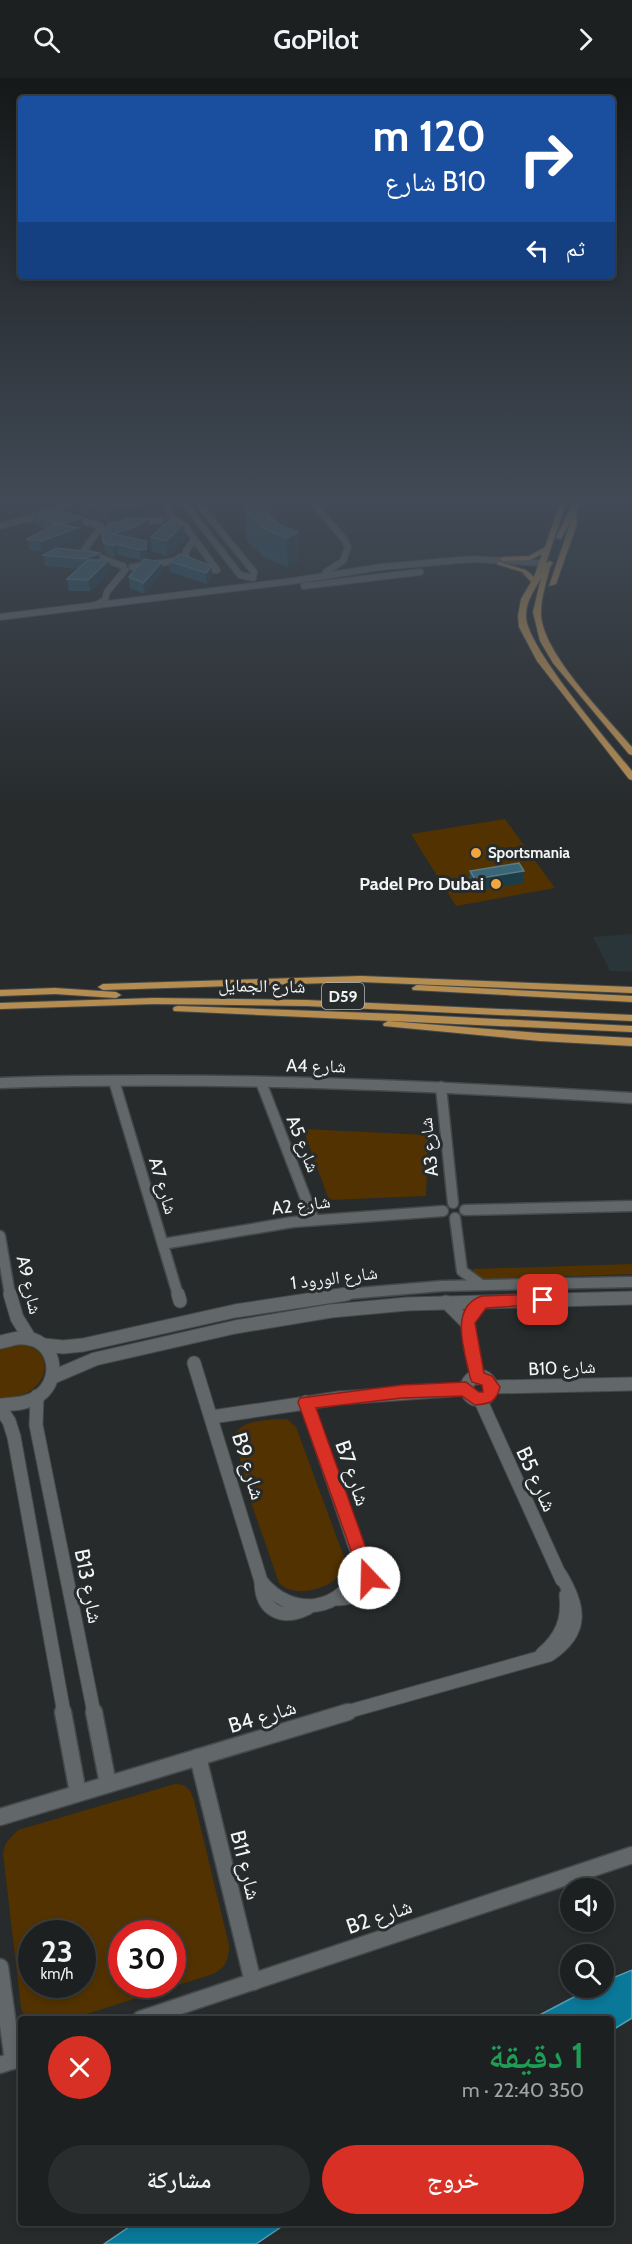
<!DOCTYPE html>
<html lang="ar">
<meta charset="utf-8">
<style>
body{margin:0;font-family:Cabin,"Noto Naskh Arabic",sans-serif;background:#2a2d2e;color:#f1f3f6;direction:rtl;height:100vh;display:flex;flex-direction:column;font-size:22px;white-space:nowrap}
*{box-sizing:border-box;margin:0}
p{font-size:20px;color:#a0a3a5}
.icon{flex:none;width:33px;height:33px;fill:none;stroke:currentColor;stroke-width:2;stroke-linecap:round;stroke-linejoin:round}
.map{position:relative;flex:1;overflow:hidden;direction:ltr}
.details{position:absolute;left:18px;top:1938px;width:596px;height:210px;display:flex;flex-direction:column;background:#1d2021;border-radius:6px;box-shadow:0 3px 9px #0003,0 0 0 2px #3b3e3f;direction:rtl}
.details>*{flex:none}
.hud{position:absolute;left:18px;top:18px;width:597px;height:183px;border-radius:6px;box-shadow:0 3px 9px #0003,0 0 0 2px #3b3e3f;direction:rtl;background:#1a4fa0;color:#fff;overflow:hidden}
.controls{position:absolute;left:560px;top:1800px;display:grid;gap:12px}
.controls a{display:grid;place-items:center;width:54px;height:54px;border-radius:50%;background:#1d2021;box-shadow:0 3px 9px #0003,0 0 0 2px #3b3e3f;font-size:30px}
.speed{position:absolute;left:18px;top:1842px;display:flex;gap:12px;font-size:30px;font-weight:700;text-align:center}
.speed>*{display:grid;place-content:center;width:78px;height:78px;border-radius:50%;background:#1d2021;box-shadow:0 3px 9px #0003,0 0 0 2px #3b3e3f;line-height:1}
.speed small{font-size:15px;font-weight:400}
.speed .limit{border:9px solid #d22;background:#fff;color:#111}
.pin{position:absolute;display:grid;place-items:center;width:51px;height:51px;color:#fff;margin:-26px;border-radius:12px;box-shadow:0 3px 9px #0006}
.me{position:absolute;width:66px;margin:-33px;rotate:339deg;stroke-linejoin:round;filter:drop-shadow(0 0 4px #0008)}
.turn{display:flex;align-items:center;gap:21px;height:126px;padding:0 30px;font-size:27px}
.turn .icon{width:78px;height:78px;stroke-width:2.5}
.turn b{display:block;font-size:42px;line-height:51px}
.then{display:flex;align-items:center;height:57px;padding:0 30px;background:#0003;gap:12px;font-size:22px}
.round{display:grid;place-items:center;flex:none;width:63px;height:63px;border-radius:32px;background:#2a2d2e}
.overview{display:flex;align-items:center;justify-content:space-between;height:102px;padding:0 30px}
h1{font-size:36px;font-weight:600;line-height:45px;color:#1e9e55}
.cta{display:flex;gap:12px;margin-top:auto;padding:12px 30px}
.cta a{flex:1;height:69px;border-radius:36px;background:#d93025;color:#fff;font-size:24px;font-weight:600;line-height:69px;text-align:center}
.cta a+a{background:#2a2d2e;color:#f1f3f6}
header{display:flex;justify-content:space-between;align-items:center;height:78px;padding:0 30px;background:#1d2021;font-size:27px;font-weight:600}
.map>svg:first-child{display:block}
.built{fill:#2a3539}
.green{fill:#523200;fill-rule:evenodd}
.water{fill:#0a7899;stroke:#509eb5;stroke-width:1.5}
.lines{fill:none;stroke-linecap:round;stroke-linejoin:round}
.minor-far3-casing{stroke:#46494b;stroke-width:8}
.minor-far2-casing{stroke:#46494b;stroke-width:13}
.minor-far1-casing{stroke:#46494b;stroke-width:15}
.minor-casing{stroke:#46494b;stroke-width:19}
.major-casing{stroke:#46494b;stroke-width:2}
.minor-far3{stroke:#626769;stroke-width:6}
.minor-far2{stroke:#626769;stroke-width:10}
.minor-far1{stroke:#626769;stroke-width:13}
.minor{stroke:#626769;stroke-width:16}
.major{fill:#b68d51;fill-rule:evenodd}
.wall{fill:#245364}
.shaded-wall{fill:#1c3c47}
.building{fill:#3b6574;stroke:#577b88;stroke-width:1.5}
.route{fill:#d93025;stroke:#8d1f18;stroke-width:1.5}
.poi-dot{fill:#f0a63f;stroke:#272b2c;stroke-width:2}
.labels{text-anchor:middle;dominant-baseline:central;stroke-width:6;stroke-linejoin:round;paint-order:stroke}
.far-poi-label{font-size:15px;font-weight:bold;fill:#f2f5f6;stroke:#272b2c;text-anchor:start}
.shield{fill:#272b2c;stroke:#b5b8b9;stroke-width:1.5}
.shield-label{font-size:16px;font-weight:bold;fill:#f2f5f6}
.poi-label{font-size:18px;font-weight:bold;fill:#f2f5f6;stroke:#272b2c;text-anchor:end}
.street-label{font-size:18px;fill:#f2f5f6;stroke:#272b2c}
.near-street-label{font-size:21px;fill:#f2f5f6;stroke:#272b2c}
</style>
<header><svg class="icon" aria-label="forward" viewBox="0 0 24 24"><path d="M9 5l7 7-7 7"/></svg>GoPilot<svg class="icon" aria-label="search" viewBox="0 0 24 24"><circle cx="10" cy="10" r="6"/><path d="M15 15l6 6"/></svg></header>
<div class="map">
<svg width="632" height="2166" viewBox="0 0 632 2166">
<rect width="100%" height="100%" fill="#272b2c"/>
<path class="built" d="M632,856V894L610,893L593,859Z"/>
<g class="green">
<path d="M505,741L555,810L456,828L411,756Z"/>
<path d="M303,1051L428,1057L426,1118L329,1122Z"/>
<path d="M632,1186V1196L513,1200L510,1202L487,1203L476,1200L473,1191Z"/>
<path d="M11,1267C65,1263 49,1325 0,1319V1271Z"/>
<path d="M277,1341H287L296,1349L345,1482C345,1509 296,1523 279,1505L251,1424L234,1357C243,1342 261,1343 277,1341Z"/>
<path d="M175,1706C187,1706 190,1711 194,1722L229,1867C229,1880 226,1890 213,1896L71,1941H25L21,1930L3,1775L6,1765L18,1752ZM32,1856H82V1906H32ZM122,1856H172V1906H122Z"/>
</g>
<g class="water">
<path d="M632,1892V1940L611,1953L610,1941H532L591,1910H603V1904Z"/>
<path d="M135,2145H287L256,2166H104Z"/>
</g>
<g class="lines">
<defs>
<g id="minor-far3">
<path d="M168,425L170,438L185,448L217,492L203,491L186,481V473L194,462"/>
<path d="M184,425L240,497L253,500L254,494L198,425"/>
<path d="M313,425L344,461L348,469L343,483L326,494"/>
<path d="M68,438L101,448"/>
<path d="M0,448L53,434L71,425"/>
<path d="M110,448L161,442"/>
<path d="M84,472L100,450"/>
<path d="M88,475L123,488"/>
<path d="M132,489L182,482"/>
<path d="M304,508L420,494"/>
<path d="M96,527L105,522L107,514L125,492"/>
<path d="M0,539L293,503L381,489L472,481L542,485"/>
</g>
<g id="minor-far2">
<path d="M114,1003L178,1217"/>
<path d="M261,1004L314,1142"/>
<path d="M0,1005C211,998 421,1007 632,1020"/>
<path d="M441,1009L453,1125"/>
<path d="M465,1132L632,1128"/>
<path d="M455,1140L462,1193L480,1206"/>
<path d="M0,1158L10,1217"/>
<path d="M163,1166L293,1144L443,1133"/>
<path d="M334,1217L442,1208L632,1204"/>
</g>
<g id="minor-far1">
<path d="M10,1216L17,1240L30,1261"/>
<path d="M178,1216L180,1223"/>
<path d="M446,1224L467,1245L477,1300"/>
<path d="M0,1264C7,1263 16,1259 23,1260C54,1260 63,1299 40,1317C28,1326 14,1326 0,1327"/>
<path d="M44,1267L63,1269L83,1267L235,1233L347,1216"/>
<path d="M194,1285L261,1503C292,1542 345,1534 361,1486L306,1324"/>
<circle cx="479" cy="1310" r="12"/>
<path d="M53,1299L95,1281L235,1249L331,1233L407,1226L632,1220"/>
<path d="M492,1309L632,1306"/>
<path d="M37,1318L36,1347L94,1635"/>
<path d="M480,1321L562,1502"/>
<path d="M0,1330L9,1343L14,1359L64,1635"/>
<path d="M212,1339L339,1320L466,1311"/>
<path d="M261,1503C261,1533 282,1543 308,1530"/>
<path d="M338,1521C365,1519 377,1503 361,1479"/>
<path d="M542,1576C561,1560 569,1542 566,1517"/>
<path d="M343,1635L549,1577C584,1554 580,1529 560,1496"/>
</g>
<g id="minor">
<path d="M63,1634L78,1715"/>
<path d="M94,1634L108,1706"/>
<path d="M198,1679L253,1904"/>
<path d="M0,1739L348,1634"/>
<path d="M0,1889L13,1983"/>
<path d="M141,1941L632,1777"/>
<path d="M0,1987L21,1980"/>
</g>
<g id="major">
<path d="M560,425H566L546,485L550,483L553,485L550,489C547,503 541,519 541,534C540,573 606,638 632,669V677L629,676L553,585L540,563L533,534L541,500C534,513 526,523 526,538C525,567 610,666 632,693V702L629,701L537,583L519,549L518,538L521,521L531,504L522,494L496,486L499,484L526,492L534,499L542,476L530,482L503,483L500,481L503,479L529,478L545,469Z"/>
<path d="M573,425H579L576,432L577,446L556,506L549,508L571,443L561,461L556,460Z"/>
<path d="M361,898L632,909V915L361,904L103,912L98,909L103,906Z"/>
<path d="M417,907L632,918V924L413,912L412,910Z"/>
<path d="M55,910L116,914L121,917L116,920L55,916L0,918V912Z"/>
<path d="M154,920L306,922L632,937V943L306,928L154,926L0,931V925Z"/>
<path d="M178,928L399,936L632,948V954L174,933L173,931L174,929Z"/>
<path d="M388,943L540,955L632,960V968L540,963L384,948L383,946Z"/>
</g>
</defs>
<use href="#minor-far3" class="minor-far3-casing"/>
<use href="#minor-far2" class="minor-far2-casing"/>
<use href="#minor-far1" class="minor-far1-casing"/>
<use href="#minor" class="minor-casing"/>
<use href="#major" class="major-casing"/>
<use href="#minor-far3" class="minor-far3"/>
<use href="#minor-far2" class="minor-far2"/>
<use href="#minor-far1" class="minor-far1"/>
<use href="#minor" class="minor"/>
<use href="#major" class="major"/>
</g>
<g class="wall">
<path d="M0,425H49V426L16,437L1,433Z"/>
<path d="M78,425H109L123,428L127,425H158L143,439L130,440L150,451L132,460L146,463L147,481L146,482L162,495L144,516L130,510L129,499L143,482H141L118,477L114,479L106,476L102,463L101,452L127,441L109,443L82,436Z"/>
<path d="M223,425H269L270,438L280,447L298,454V484L288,490L264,479L248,464L245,454V435L228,428Z"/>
<path d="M33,435L82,440L83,451L79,452L80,461L42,474L29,472L27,461L46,451L35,445Z"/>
<path d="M184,446L185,461L167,478L152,473L151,459Z"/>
<path d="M180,476L212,499L207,506L170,494L169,483Z"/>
<path d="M43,477L100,482L110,493L90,513H69L67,501L79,491L45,488Z"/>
<path d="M470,793H524L523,805L474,814L469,806Z"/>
</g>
<g class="shaded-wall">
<path d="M19,425H49V426L16,437L14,426Z"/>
<path d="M147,425H158L143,439L109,443L108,432Z"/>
<path d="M262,425H269V445L263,450V453Z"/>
<path d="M82,440L83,451L79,452L80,461L42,474L41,463L59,446Z"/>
<path d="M149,440L150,451L137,458L114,467L113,456Z"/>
<path d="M184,446L185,461L167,478L166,463Z"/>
<path d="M298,454V484L288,490L287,460Z"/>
<path d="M117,466L118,477L114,479L113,468Z"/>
<path d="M146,471L147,481L141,482L140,472Z"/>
<path d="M99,475L100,485L86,492L85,481Z"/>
<path d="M109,482L110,493L90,513L88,502Z"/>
<path d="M162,484V495L144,516L143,505Z"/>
<path d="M212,488V499L207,506L206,495Z"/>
<path d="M524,793L523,805L474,814L475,801Z"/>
</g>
<g class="building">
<path d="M80,425H109L123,428L127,425H147L143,428L108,432Z"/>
<path d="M244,425H262L270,438L280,447L298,454L287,460L263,450L247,435Z"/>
<path d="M51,431L82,440L59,446L78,450L41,463L27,461L56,446L33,435Z"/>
<path d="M128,440H149L136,448L113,456L146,463V471L140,472L117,466L113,468L104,465L101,452Z"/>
<path d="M169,443L184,446L166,463L151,459Z"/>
<path d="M57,470L99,475L85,481L43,477Z"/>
<path d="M180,476L212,488L206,495L169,483Z"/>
<path d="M144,481L162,484L143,505L129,499Z"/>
<path d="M88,482H109L88,502L67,501Z"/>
<path d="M519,785L524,793L475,801L470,793Z"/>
</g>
<linearGradient id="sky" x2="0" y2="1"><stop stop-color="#151818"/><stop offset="0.58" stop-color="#414a56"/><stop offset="1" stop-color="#414a56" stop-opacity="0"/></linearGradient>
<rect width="632" height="728" fill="url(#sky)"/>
<path class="route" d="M543,1216L549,1218L551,1222L549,1226L486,1230L475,1245L484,1295L492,1298L500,1309C496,1324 490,1326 475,1327L462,1318L402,1320L316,1330L368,1476L378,1492L375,1506L369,1509L363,1506L298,1324L300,1320L402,1307L466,1304L479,1314H483L482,1307L472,1304L470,1299C465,1274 448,1229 482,1218Z"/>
<g class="poi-dot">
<circle cx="476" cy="775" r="6"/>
<circle cx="496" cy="806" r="6"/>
</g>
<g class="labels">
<g class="far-poi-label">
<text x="488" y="775">Sportsmania</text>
</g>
<rect class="shield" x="322" y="905" width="42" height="26" rx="4.5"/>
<g class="shield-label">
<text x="343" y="918">D59</text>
</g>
<g class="poi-label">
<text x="484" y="806">Padel Pro Dubai</text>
</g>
<g class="street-label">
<text transform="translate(262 908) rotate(1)">شارع الجمايل</text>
<text transform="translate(316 988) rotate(1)">A4 شارع</text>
<text transform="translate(303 1066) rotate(68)">A5 شارع</text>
<text transform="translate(429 1069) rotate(-96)">A3 شارع</text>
<text transform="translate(163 1108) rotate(73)">A7 شارع</text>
<text transform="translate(301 1127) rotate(-7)">A2 شارع</text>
<text transform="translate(334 1200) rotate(-7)">شارع الورود 1</text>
<text transform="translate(29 1207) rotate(77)">A9 شارع</text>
<text transform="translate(562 1290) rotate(-2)">B10 شارع</text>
</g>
<g class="near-street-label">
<text transform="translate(249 1388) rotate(73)">B9 شارع</text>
<text transform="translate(353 1395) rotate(71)">B7 شارع</text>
<text transform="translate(537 1401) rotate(65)">B5 شارع</text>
<text transform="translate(89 1508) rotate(79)">B13 شارع</text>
<text transform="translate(262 1638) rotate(-17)">B4 شارع</text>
<text transform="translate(246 1787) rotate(76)">B11 شارع</text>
<text transform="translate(379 1838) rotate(-19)">B2 شارع</text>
</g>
</g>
</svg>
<div class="controls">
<a><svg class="icon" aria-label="sound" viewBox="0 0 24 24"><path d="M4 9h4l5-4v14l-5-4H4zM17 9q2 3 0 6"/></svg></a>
<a><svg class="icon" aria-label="search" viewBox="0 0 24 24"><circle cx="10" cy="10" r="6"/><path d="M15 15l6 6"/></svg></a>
</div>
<div class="speed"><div>23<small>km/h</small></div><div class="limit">30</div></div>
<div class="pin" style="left:543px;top:1222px;background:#d93025"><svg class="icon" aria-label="arrive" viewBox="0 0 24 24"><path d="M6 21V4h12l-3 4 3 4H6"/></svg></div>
<svg class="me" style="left:369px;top:1500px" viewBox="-20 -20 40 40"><circle r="19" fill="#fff"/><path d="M0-13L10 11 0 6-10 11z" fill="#d93025"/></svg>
<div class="hud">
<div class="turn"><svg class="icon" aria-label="right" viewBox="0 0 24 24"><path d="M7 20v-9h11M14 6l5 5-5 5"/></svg><div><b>120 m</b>B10 شارع</div></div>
<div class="then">ثم<svg class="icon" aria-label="left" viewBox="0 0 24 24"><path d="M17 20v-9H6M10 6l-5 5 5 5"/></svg></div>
</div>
<section class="details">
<div class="overview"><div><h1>1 دقيقة</h1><p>350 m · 22:40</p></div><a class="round" style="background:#d93025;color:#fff"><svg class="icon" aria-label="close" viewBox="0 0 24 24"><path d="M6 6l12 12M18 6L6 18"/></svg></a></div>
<div class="cta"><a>خروج</a><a>مشاركة</a></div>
</section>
</div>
